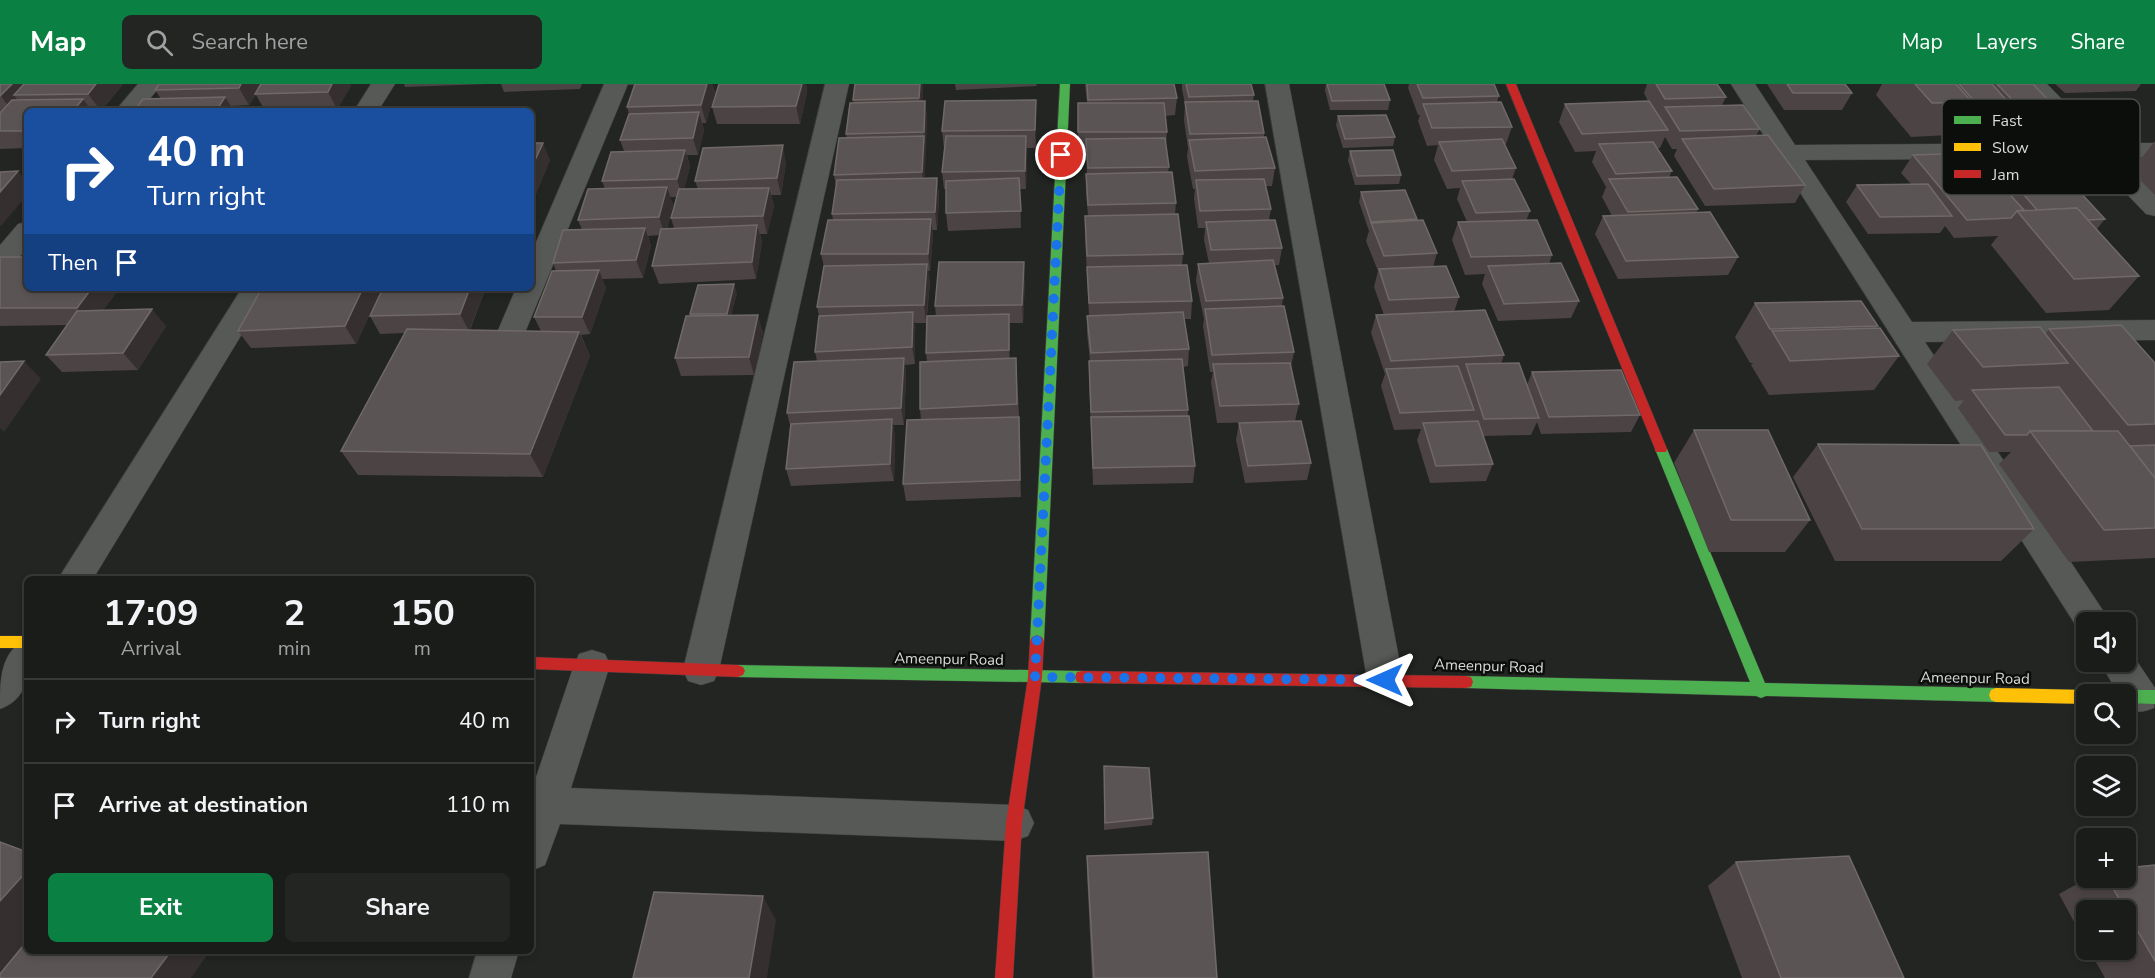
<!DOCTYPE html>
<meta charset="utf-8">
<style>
body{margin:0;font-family:"Nunito Sans",sans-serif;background:#232522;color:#f1f3f6;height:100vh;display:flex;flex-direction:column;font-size:22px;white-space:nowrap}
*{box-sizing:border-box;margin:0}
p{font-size:20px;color:#9fa1a2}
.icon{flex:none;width:33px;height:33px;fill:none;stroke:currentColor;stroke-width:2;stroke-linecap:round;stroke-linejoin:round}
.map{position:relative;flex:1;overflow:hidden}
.details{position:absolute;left:24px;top:492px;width:510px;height:378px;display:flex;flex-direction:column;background:#1a1c19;border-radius:9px;box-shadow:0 3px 9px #0003,0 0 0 2px #383a38}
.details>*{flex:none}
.guide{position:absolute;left:24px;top:24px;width:510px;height:183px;border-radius:9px;box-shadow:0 3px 9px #0003,0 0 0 2px #383a38;background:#1a4fa0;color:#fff;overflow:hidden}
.tools{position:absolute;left:2076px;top:528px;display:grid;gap:12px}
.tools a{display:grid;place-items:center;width:60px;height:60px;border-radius:9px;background:#1a1c19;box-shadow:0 3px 9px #0003,0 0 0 2px #383a38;font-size:30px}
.pin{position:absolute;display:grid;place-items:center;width:51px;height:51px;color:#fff;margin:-26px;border:3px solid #fff;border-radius:50%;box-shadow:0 2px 6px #0007}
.me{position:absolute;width:66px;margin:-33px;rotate:270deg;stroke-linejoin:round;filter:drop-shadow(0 0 4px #0008)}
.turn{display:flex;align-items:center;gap:21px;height:126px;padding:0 24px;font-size:27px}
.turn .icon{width:78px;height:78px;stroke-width:2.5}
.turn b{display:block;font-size:42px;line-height:51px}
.then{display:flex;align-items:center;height:57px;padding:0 24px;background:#0003;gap:12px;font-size:22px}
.eta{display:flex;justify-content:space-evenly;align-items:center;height:102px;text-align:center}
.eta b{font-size:36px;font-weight:700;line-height:42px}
.cta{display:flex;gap:12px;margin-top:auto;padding:12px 24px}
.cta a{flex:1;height:69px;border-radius:9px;background:#0b8043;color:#fff;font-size:24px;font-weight:700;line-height:69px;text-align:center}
.cta a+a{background:#232522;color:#f1f3f6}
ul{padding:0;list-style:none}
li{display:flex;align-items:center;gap:18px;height:84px;padding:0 24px;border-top:2px solid #383a38}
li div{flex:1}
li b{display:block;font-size:22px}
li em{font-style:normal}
header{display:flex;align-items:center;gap:36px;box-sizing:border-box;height:84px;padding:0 30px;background:#0b8043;color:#fff}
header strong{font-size:28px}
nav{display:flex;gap:33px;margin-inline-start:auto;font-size:21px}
.search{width:420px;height:54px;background:#232522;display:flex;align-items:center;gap:15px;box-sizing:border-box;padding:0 21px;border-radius:9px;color:#9fa1a2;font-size:22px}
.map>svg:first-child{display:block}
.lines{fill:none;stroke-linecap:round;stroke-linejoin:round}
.street-casing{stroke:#3d3f3c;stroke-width:1}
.fast-casing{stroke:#3d3f3c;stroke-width:1}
.slow-casing{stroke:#3d3f3c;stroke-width:1}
.jam-casing{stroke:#3d3f3c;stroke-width:1}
.street{fill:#575956;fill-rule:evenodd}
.fast{fill:#4caf50;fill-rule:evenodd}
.slow{fill:#ffc107;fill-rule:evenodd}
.jam{fill:#c62828;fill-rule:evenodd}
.wall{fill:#4c4344;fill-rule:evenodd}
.shaded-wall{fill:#35302f}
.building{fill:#5b5454;stroke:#6f6968;stroke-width:1.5}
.route{stroke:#1a73e8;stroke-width:10;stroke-dasharray:0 18}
.labels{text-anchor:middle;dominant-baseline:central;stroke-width:5;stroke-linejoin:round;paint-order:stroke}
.street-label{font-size:15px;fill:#d7dbd7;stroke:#0c0e0b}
.key{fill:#0c0e0b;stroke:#494c48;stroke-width:1.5}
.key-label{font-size:16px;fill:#d7dbd7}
</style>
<header>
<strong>Map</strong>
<div class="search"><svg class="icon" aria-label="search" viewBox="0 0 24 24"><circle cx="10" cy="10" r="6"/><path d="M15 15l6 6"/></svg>Search here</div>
<nav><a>Map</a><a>Layers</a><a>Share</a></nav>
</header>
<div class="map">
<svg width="2155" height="894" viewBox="0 0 2155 894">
<rect width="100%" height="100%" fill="#222521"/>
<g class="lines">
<defs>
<g id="street">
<path d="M138,0H162L140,27H115Z"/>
<path d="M371,0H395L378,27H354Z"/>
<path d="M604,0H628L524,251L520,258L510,261L500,258L496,251L516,204H531V170Z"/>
<path d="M825,0H849L719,586L714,597L701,601L688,597L683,586Z"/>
<path d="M1265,0H1289L1403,595L1398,606L1385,611L1372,606L1367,595Z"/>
<path d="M1731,0H1755L1795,61L2078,59L2022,0H2047L2105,59H2155V73L2120,74L2155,109V132L2146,130L2092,74L1805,76L1912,238L2155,236V256L1925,258L2104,528L2109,538H2086V551L2080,548Z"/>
<path d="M27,138V164L10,185L0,188V161L18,140Z"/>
<path d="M242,204H270L93,495H58Z"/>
<path d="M27,555C27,584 33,613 0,625C0,596 0,567 27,555Z"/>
<path d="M592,566L605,570L610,581L571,704L1014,721L1028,726L1034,739L1028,752L1014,757L560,740L545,781L531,787V708L574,581L579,570Z"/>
<path d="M2126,566L2130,567L2155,604L2154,624C2138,630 2126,631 2126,610H2119L2099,578H2126Z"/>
<path d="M477,867H519L511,894H469Z"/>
</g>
<g id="fast">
<path d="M1060,0H1070L1044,557L1042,561L1037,563L1032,561L1030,557Z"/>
<path d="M1661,360L1667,365L1765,599L1996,604L2001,606L2003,611L2001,616L1996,618L1766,612L1761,614L1756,612L1466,604L1461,603L1459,598L1461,593L1466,592L1750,598L1655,365Z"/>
<path d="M738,581L1082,587L1087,588L1089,593L1087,598L1082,599L738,593L733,591L731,587L733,583Z"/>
<path d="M2126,606H2155V620L2126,619V610H2120Z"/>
</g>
<g id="slow">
<rect x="0" y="552" width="27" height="12"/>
<path d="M1996,604L2086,606L2092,610H2086V620L1996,618L1991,616L1989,611L1991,606Z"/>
</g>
<g id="jam">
<path d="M1506,0H1516L1667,365L1666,368H1656L1655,365Z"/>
<path d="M1037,551L1042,553L1044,557L1042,593L1022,739L1013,894H995L1006,739L1028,593L1030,557L1032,553Z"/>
<path d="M531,573L738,581L743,583L745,587L743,591L738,593L531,585Z"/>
<path d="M1082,587L1466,592L1471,593L1473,598L1471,603L1466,604L1082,599L1077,598L1075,593L1077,588Z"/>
</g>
</defs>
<use href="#street" class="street-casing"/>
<use href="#fast" class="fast-casing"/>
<use href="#slow" class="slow-casing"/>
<use href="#jam" class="jam-casing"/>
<use href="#street" class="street"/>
<use href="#fast" class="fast"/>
<use href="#slow" class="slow"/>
<use href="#jam" class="jam"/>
</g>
<g class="wall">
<path d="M0,0H123L101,27H27V64L0,65Z"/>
<path d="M404,0H488L405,3Z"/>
<path d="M501,0H582L580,5L504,8Z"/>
<path d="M628,0H712L715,8L706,39H702L704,46L698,71H687L690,83L684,105H698L695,97L786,79L781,111H771L774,122L767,150H760L762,158L756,195L659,200L652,182L660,151L648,152L651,162L643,194L602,195L606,204L590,250L581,251L590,272L543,393L358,391L341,367L405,249L380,250L370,232L383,204H482L484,209L470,246L541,247L534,233L556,187L553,179L582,146L578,136L605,105L602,97L624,67L620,56L629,30L627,23L635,1H629ZM670,113H677L671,134L674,144L667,145L673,120Z"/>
<path d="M719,0H806L807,8L800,40H717L712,23Z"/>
<path d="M923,0L922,17H925L927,34L924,95L937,94L939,112L937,146H932L933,152L930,187H928L930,198L927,232H936L935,222L1025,196L1023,239H1009L1010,274H1016L1020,351L1021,413L906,417L903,400L921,336L920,325L927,278L926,269V239H914L915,245V280L905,281L906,291L904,341H893L895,352L894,397L791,402L786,385L790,341L787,329L817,277L815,268L819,232L817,223L824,183L821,170L833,136L832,130L836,103L834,91L847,54L846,50L854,19L853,16Z"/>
<path d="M955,0H1036L1037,2L956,6Z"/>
<path d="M1085,0H1174L1177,14L1175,31L1165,32L1167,48L1166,61L1169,83L1168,88L1176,119L1175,130L1183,170L1182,181L1192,217L1191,235H1184L1189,265L1188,282L1183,283L1188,326V332L1195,382L1193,399L1093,401L1089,294V277H1090L1087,249V232H1089L1085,150V132H1088L1086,107V90H1087L1086,66H1078V19H1087Z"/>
<path d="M1182,0H1251L1254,11L1253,17L1264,49V53L1275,84L1272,102H1266L1271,125L1269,136L1282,164L1279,181H1275L1283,214L1282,222L1294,268L1291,283L1299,320L1295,337L1311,379L1307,396L1245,399L1236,356L1239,339L1267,338L1217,339L1211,298L1213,288H1210L1203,242L1204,235L1196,197L1198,180L1209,179L1204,156L1205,144H1198L1194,114L1195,105H1193L1187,73L1188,64L1184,36L1185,20L1182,5Z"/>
<path d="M1326,0H1384L1390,16L1388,26H1330L1325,6Z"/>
<path d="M1409,0H1494L1499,12L1497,18L1512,43L1506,60H1504L1516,84L1512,95L1530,127L1526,137L1552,171L1549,180L1579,217L1571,234L1498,237L1482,200L1485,190L1465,191L1452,156L1458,138H1467L1457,115L1460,104L1447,105L1434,76L1438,61L1427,62L1418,37L1420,31H1418L1408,4Z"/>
<path d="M1647,0H1717L1726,13L1722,21L1760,45L1756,52L1805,101L1795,119L1705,122L1674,72L1677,65H1672L1665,53L1660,64H1657L1672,87L1669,93L1698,125L1696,129L1738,173L1728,191L1618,195L1595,150L1603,132H1612L1602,113L1606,103L1592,78L1596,67L1575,68L1559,38L1565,20L1648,17L1644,9Z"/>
<path d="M1767,0H1845L1852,9L1842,26H1784Z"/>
<path d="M1882,0H2033L2053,21L2029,55L1995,57L1986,47L1984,51L1953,52L1950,50L1949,51L1911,53L1876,11Z"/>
<path d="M2055,0H2141L2136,7L2065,9Z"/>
<path d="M351,2L337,25L265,27L256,11L249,21L231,22L234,27H134L161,15L155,6Z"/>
<path d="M1338,32L1395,53L1393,62L1343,64L1336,41Z"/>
<path d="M1036,33V64H1027L1026,105H1020L1021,144L948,147L946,129V105H944L942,88L944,65L942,47Z"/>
<path d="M2155,57V111L2131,87Z"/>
<path d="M531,59L550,76L535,112H531Z"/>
<path d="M1985,65L2105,135L2097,145L2139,192L2109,226L2046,229L1991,161L1998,152L1954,154L1945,142L1940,149L1868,150L1846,118L1857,101L1911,100L1901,89L1913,71L1978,75Z"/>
<path d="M1350,67L1401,91L1399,100L1355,101L1348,76Z"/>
<path d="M1361,108L1417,135V136L1437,169L1433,183L1459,213L1454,228L1504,271L1501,280L1527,301L1532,288L1640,331L1631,348L1541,350L1537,338L1531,351L1483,352L1493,380L1486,397L1430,399L1417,356L1421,345L1394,346L1381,302L1385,290L1371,249L1376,231H1384L1374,203L1378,187L1366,157L1369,147L1359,118Z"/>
<path d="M0,173L27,204H120L103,226L166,242L138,286L62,288L46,271L67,241L0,242Z"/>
<path d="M737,209L731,231L763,248L754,291L681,292L675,274L691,232L690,230Z"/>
<path d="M379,211L356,260L251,264L238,247Z"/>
<path d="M1755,219L1878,242L1876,244L1899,272L1874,306L1769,311L1751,281L1753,279H1750L1735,253Z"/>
<path d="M2049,245L2155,279V474L2069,478L1999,380L2011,368H1989L1958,324L1964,316L1955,317L1927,280L1953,246L2045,250Z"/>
<path d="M1694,346L1810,436L1785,468H1709L1674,379Z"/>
<path d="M1818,360L2034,445L2001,477H1835L1793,393Z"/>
<path d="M1104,682L1153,734L1152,741L1104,746Z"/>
<path d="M1087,772L1217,894H1092L1087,789Z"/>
<path d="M1736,778L1904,894H1742L1708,802Z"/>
<path d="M2155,781V894H2105L2089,866H2126V826H2086V860L2059,810L2088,794H2126Z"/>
</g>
<g class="shaded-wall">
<path d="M12,0H42L14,11L22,22L14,30L1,12Z"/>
<path d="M96,0H123L101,27L88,10Z"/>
<path d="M241,0H263L255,10L256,11L249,21L239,4Z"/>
<path d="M332,0H350L351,2L337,25L328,8Z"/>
<path d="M707,0H712L715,8L706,39L701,21Z"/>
<path d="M802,0H806L807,8L800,40L796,22Z"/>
<path d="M920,0H923L922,32L919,14Z"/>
<path d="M225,13L234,27H216Z"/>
<path d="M83,15L92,27H73Z"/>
<path d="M1036,16V64L1035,46Z"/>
<path d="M925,17L927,34L926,65L924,48Z"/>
<path d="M699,28L704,46L698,71L693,54Z"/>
<path d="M924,52L926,69L924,106L922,88Z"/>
<path d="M1026,52L1027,69L1026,105L1025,87Z"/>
<path d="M543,59L550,76L535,112L531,104V85Z"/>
<path d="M783,61L786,79L781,111L777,94Z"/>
<path d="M685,66L690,83L682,113L677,95Z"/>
<path d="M18,87L27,98V111L1,142L0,141V108Z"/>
<path d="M937,94L939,112L937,146L935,128Z"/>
<path d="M667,103L673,120L665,151L659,133Z"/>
<path d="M769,104L774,122L767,150L763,132Z"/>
<path d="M931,135L933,152L930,187L928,170Z"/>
<path d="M757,141L762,158L756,195L752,178Z"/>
<path d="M645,144L651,162L643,194L636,176Z"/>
<path d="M1024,178L1025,196L1023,239L1022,221Z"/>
<path d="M927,180L930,198L926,239L924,221Z"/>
<path d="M599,186L606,204L590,250L582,233Z"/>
<path d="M734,200L737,209L729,239L727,230Z"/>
<path d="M92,204H120L92,241L77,224Z"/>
<path d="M363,204H375L379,211L356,260L345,242Z"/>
<path d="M470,204H482L484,209L469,247L460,230Z"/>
<path d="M152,225L166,242L138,286L123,269Z"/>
<path d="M913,228L915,245V280L912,263Z"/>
<path d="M1009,230L1010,247V284L1009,266Z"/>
<path d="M758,231L763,248L754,291L749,273Z"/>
<path d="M579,248L590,272L543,393L530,370Z"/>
<path d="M904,274L906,291L904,341L901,324Z"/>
<path d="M24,277L41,295L4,348L0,344V311Z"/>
<path d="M1019,333L1020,351L1021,413L1020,396Z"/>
<path d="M892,335L895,352L894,397L890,380Z"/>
<path d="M27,787V863L0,894V817Z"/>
<path d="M763,812L776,836L767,894H749Z"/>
<path d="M171,867H210L191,894H151Z"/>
</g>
<g class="building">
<path d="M0,0H12L0,12Z"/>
<path d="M24,0H96L88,10L14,11Z"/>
<path d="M159,0H241L239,4L155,6Z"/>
<path d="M261,0H332L328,8L255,10Z"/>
<path d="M635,0H707L701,21L627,23Z"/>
<path d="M719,0H802L796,22L712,23Z"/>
<path d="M855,0H920L919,14L853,16Z"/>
<path d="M1087,0H1174L1177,14L1088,16Z"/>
<path d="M1186,0H1251L1254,11L1189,13Z"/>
<path d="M1327,0H1384L1390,16L1332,17Z"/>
<path d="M1417,0H1494L1499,12L1423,14Z"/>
<path d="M1656,0H1717L1726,13L1665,15Z"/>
<path d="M1787,0H1845L1852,9H1793Z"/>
<path d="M1915,0H1956L1972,18L1932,19Z"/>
<path d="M1959,0H1992L2007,17L1975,18Z"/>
<path d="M1997,0H2033L2053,21L2019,23Z"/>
<path d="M225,13L216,27H134L143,15Z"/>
<path d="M83,15L73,27H27V47H0V29L12,16Z"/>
<path d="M1036,16L1035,46L942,47L945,17Z"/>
<path d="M925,17L924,48L846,50L850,19Z"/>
<path d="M1258,17L1264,49L1190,50L1185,18Z"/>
<path d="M1649,17L1668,46L1582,50L1565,20Z"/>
<path d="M1501,18L1512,43L1432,44L1423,20Z"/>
<path d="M1078,19H1164L1167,48H1078Z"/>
<path d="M1743,21L1760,45L1680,47L1665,23Z"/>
<path d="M699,28L693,54L620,56L629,30Z"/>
<path d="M1386,31L1395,53L1345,55L1338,32Z"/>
<path d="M1768,51L1805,101L1714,105L1682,55Z"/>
<path d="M924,52L922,88L834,91L839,54Z"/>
<path d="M946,52H1026L1025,87L942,88Z"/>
<path d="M1266,53L1275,84L1195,87L1189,56Z"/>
<path d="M1165,54L1169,83L1088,84L1086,55Z"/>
<path d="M1502,55L1516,84L1452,87L1439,58Z"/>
<path d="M1653,58L1672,87L1616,90L1599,60Z"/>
<path d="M531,59H543L531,85Z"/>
<path d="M783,61L777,94L695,97L703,64Z"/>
<path d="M2039,64L2105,135L2088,136L2077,124L2037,126L1985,65Z"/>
<path d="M685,66L677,95L602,97L611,68Z"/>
<path d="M1393,66L1401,91L1357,92L1350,67Z"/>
<path d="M1972,69L2024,126L2017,127L2011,134L1967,136L1913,71Z"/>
<path d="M18,87L0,108V88Z"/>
<path d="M1172,88L1176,119L1088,121L1086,90Z"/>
<path d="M1677,93L1698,125L1628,128L1609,95Z"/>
<path d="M937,94L935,128L832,130L837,96Z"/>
<path d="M1019,94L1021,127L946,129V97Z"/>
<path d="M1264,95L1271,125L1200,127L1196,96Z"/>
<path d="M1514,95L1530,127L1476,129L1462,97Z"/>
<path d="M1928,100L1952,132L1880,133L1857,101Z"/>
<path d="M667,103L659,133L578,136L588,105Z"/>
<path d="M769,104L763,132L671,134L679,105Z"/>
<path d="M1405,106L1417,135L1371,138L1361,108Z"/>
<path d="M2077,124L2139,192L2074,195L2017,127Z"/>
<path d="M1710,128L1738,173L1626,177L1603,132Z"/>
<path d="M1178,130L1183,170L1087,172L1085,132Z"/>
<path d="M931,135L928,170H821L828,136Z"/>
<path d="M1275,136L1282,164L1211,166L1206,138Z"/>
<path d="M1423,136L1437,169L1384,172L1371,139Z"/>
<path d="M1537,136L1552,171L1471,173L1458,138Z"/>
<path d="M757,141L752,178L652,182L661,145Z"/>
<path d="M645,144L636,176L553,179L563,146Z"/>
<path d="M0,173H27V204H92L77,224H0Z"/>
<path d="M1273,176L1283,214L1206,217L1198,180Z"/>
<path d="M939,178H1024L1022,221L935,222Z"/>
<path d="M1561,179L1579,217L1504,220L1488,182Z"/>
<path d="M927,180L924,221L817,223L824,182Z"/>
<path d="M1187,181L1192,217L1089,219L1087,183Z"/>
<path d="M1446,182L1459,213L1389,216L1379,185Z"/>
<path d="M599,186L582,233H534L552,187Z"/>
<path d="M734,200L727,230H690L698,201Z"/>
<path d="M262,204H363L345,242L238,247Z"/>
<path d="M383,204H470L460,230L370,232Z"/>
<path d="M1861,217L1878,242L1770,245L1755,219Z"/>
<path d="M1284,222L1294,268L1212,271L1205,225Z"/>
<path d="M152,225L123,269L46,271L77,227Z"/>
<path d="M1485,226L1504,271L1391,277L1376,231Z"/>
<path d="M913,228L912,263L815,268L819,232Z"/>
<path d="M1183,228L1189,265L1091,269L1087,232Z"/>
<path d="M1009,230V266L926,269L927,232Z"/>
<path d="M758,231L749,273L675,274L686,232Z"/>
<path d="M2121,241L2155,279V340L2128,341L2049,245Z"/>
<path d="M2040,243L2068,279L1983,283L1953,246Z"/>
<path d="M1880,244L1899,272L1790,277L1772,247Z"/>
<path d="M407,245L579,248L530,370L341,367Z"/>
<path d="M904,274L901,324L787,329L794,278Z"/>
<path d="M1016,274L1017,320L920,325V278Z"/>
<path d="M1182,275L1188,326L1091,328L1089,277Z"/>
<path d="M24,277L0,311V278Z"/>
<path d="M1290,279L1299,320L1220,322L1213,280Z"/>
<path d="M1519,279L1539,334L1484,335L1466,280Z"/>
<path d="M1458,282L1474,326L1400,329L1386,285Z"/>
<path d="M1621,286L1640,331L1549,333L1532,288Z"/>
<path d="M2059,303L2093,347H2030L2027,351H2005L1972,306Z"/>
<path d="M1189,332L1195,382L1093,384L1091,333Z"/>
<path d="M1019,333L1020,396L903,400L907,336Z"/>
<path d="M892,335L890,380L786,385L791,340Z"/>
<path d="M1301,337L1311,379L1248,382L1239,339Z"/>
<path d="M1478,337L1493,380L1436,382L1423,339Z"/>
<path d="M1694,346H1768L1810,436H1731Z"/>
<path d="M2030,347H2118L2155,394V444L2104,446Z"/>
<path d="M1818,360L1981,361L2034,445H1862Z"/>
<path d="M2155,361V394L2130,362Z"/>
<path d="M1104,682L1149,684L1153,734L1105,739Z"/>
<path d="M0,758L27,768V787L0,817Z"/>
<path d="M1208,768L1217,894H1094L1087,772Z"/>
<path d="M1849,772L1904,894H1781L1736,778Z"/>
<path d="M2155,781V877L2107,794H2126V784Z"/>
<path d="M654,808L763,812L749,894H633Z"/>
<path d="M27,857V867H171L151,894H0V890Z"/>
</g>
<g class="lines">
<path class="route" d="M1061,71L1035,593L1385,596"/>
</g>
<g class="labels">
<g class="street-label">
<text transform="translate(949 575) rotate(1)">Ameenpur Road</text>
<text transform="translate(1489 582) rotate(2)">Ameenpur Road</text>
<text transform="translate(1975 594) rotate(1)">Ameenpur Road</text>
</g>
</g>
<rect x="1942" y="15" width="198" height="96" rx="9" class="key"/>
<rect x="1954" y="32" width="27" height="8" fill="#4caf50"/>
<rect x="1954" y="59" width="27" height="8" fill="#ffc107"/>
<rect x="1954" y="86" width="27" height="8" fill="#c62828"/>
<g class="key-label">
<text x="1992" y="42">Fast</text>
<text x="1992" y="69">Slow</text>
<text x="1992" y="96">Jam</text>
</g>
</svg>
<div class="tools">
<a><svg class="icon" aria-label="sound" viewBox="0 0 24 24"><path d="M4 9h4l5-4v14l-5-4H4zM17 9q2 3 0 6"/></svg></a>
<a><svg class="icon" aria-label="search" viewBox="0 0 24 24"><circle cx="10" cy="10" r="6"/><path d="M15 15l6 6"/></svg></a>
<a><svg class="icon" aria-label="layers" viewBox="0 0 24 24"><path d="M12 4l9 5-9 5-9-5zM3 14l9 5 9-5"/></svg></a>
<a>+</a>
<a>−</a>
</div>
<div class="pin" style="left:1061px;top:71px;background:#d93025"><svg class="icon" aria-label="arrive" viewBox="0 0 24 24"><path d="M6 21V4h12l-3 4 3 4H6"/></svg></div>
<svg class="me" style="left:1385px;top:596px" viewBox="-20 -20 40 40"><path d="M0-17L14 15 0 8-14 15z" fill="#1a73e8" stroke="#fff" stroke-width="4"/></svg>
<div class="guide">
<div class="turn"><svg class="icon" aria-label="right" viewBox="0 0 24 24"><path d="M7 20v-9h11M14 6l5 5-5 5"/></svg><div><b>40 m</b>Turn right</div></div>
<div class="then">Then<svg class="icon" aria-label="arrive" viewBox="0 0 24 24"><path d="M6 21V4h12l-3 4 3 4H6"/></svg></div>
</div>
<section class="details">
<div class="eta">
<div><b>17:09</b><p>Arrival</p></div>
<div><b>2</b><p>min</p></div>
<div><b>150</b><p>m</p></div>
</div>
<ul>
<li><svg class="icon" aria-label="right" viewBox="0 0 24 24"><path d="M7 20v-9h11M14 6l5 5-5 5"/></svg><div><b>Turn right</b></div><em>40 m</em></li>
<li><svg class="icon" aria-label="arrive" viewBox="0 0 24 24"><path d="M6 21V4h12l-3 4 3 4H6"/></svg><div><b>Arrive at destination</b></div><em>110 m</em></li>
</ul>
<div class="cta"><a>Exit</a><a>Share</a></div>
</section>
</div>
